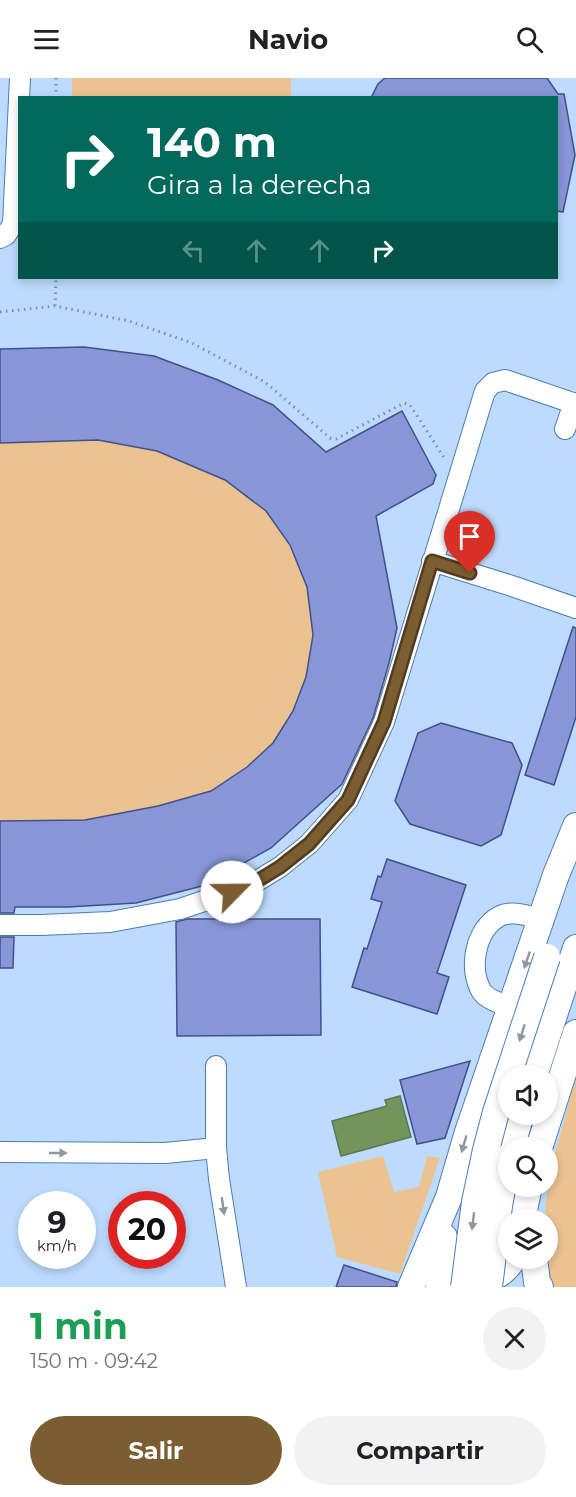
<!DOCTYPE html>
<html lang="es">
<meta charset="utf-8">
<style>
body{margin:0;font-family:Montserrat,sans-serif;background:#f2f2f2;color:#202124;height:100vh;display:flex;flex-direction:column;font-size:22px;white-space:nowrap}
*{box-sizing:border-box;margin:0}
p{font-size:20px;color:#757577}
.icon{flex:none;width:33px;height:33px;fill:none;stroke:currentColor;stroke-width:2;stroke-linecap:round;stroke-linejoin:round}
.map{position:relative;height:1209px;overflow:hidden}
.details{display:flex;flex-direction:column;background:#fff;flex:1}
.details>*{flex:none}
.hud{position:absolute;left:18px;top:18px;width:540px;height:183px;border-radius:0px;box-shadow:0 3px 9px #0003;background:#00695c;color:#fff;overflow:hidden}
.buttons{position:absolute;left:498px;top:987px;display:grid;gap:12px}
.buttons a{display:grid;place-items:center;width:60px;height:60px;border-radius:50%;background:#fff;box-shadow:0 3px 9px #0003;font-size:30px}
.speed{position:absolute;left:18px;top:1113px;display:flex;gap:12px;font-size:30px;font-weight:700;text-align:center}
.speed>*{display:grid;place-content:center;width:78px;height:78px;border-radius:50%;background:#fff;box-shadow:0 3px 9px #0003;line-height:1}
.speed small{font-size:15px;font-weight:400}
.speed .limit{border:9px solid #d22;background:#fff;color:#111}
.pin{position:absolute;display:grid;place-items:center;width:51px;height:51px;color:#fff;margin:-62px -26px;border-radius:50% 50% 50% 0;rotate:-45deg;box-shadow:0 0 6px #0007}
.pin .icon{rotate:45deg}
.me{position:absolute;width:66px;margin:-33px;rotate:67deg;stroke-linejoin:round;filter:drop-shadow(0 0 4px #0008)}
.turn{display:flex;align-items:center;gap:21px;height:126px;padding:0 30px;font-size:27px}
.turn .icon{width:78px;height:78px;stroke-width:2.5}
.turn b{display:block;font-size:42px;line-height:51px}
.lanes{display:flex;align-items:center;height:57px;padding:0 30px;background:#0003;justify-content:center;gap:30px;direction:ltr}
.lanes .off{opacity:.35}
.round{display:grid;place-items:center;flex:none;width:63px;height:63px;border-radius:32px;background:#f2f2f2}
.headline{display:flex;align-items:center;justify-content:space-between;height:102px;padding:0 30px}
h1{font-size:36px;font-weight:700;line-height:45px;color:#1e9e55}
.primary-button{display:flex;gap:12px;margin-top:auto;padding:12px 30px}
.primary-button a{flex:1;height:69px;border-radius:36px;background:#7c5d32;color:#fff;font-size:24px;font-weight:700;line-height:69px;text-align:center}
.primary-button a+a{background:#f2f2f2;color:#202124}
header{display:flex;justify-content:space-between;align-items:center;height:78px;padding:0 30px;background:#fff;font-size:27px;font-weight:700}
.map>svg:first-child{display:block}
.green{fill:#ebc391}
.water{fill:#73945b;stroke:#597655;stroke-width:1.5}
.building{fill:#8797d8;stroke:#434f8a;stroke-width:1.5}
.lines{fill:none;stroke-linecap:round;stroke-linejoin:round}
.minor-casing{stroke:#4e7cb2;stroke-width:22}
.major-casing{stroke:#4e7cb2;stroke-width:28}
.path{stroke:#768fad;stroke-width:3;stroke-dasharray:1.5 4.5;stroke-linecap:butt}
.minor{stroke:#fff;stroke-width:20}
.major{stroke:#fff;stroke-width:26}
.major-bridge-casing{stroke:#4e7cb2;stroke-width:28;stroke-linecap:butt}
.major-bridge{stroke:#fff;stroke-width:26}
.oneway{fill:#8e98a3}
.route-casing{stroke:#513c20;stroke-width:15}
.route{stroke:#7c5d32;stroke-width:10}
</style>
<header><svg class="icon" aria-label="menu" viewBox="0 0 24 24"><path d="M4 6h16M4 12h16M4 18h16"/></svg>Navio<svg class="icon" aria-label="search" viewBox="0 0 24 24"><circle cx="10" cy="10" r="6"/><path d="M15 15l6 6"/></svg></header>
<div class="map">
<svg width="576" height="1209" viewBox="0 0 576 1209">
<rect width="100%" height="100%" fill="#bddbfe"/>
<g class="green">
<rect x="72" y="0" width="219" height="19"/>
<path d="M84,269L154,278L218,302L273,327L338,385L397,550L378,638L342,706L136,825L68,829H0V271Z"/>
<path d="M576,1000V1209H556L552,1207L547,1181L548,1142H544L550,1093Z"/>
<path d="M383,1078L394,1114L419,1109L427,1078L440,1080L400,1196L337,1179L318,1094Z"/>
</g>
<path class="water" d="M400,1018L411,1059L341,1078L332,1043L387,1028L385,1022Z"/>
<g class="building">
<path d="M385,0H547L558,16H564L575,77L563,134L556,133V20H371L378,6Z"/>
<path d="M84,269L154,278L218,302L273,327L326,374L402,333L436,397L433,406L376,438L397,550L389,585L373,640L342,706L271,770L202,808L136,825L68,829H15L14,835H0V743L85,742L158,728L211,713L247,689L273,665L293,633L306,599L313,557L307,509L290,467L266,433L225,402L157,373L98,362L0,365V271Z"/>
<path d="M573,549L576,550V639L554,707L525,697Z"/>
<path d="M441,645L512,665L522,687L501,757L481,768L410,746L395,723L418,655Z"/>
<path d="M387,781L466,807L437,895L449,899L437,936L352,909L364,870L367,871L382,824L371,821L378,798L381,799Z"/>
<path d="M187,841H320L321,957L177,958L176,844Z"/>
<path d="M0,859H14L13,890H0Z"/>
<path d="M470,983L445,1060L417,1066L400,1002Z"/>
<path d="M344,1187L397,1204L396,1209H336Z"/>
</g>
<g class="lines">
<defs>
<g id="minor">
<path d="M0,160L6,157L13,146L20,0"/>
<path d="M565,351L574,325"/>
<path d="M432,483L512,508L576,530"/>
<path d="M0,847H41L110,844L180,831L249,808L280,789L309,766L348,722L384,644L485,313L493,305L505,302L576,326"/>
<path d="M511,929C502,926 488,922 482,914C468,891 475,851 500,838C512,832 528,838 541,841"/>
<path d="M216,988V1070L219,1101L236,1209"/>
<path d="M0,1074L165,1075L216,1070"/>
</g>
<g id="major">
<path d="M534,998L576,870"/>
<path d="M511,1070L521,1036"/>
<path d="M539,1070L576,955"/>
<path d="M522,1142L529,1108"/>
<path d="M444,1159C446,1172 447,1185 455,1195C473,1209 503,1202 513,1180"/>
<path d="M534,1180L537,1204L540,1209"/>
<path d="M411,1209L449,1119L468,1054L556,797L576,748"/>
<path d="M439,1209L443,1170"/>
</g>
</defs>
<use href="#minor" class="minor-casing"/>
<use href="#major" class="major-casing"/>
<g class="path">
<path d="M56,0V20"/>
<path d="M55,228L56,200"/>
<path d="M0,234L55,228L129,243L192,265L265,304L330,360L336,361L404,325L410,327L445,381"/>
</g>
<use href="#minor" class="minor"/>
<use href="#major" class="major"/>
<defs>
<g id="major-bridge">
<path d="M464,1209L475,1124L486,1072L496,1034L547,879"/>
<path d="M489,1209L499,1128L508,1079"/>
</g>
</defs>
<use href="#major-bridge" class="major-bridge-casing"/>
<use href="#major-bridge" class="major-bridge"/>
</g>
<defs><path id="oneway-solid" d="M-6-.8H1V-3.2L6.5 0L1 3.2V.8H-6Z" transform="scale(1.5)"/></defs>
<g class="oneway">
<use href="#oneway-solid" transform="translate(527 882) rotate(109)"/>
<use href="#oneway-solid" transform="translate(522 955) rotate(108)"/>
<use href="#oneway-solid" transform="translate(464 1066) rotate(106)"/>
<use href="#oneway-solid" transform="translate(58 1075)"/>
<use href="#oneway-solid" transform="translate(223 1128) rotate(82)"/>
<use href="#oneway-solid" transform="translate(473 1143) rotate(97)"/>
</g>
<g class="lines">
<defs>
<path id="route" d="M232,814L249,808L280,789L309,766L348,722L384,644L432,483L470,495"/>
</defs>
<use href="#route" class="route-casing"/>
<use href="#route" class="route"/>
</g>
</svg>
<div class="buttons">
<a><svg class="icon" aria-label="sound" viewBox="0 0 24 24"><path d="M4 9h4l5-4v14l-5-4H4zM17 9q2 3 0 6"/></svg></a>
<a><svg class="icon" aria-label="search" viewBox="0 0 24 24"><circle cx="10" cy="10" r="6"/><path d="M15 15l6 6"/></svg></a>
<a><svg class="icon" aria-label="layers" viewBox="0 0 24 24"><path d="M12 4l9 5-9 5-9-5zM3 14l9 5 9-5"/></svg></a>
</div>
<div class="speed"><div>9<small>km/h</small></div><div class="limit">20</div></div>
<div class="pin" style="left:470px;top:495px;background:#d93025"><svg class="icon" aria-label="arrive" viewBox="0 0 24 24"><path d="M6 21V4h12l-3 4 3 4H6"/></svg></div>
<svg class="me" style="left:232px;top:814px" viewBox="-20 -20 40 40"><circle r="19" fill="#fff"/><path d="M0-13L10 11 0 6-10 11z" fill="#7c5d32"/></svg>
<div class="hud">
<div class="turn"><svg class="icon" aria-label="right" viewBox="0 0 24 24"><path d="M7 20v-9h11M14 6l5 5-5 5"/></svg><div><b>140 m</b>Gira a la derecha</div></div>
<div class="lanes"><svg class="icon off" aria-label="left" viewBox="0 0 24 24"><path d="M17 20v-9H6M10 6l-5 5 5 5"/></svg><svg class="icon off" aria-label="ahead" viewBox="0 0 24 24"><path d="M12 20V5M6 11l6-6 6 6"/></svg><svg class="icon off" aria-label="ahead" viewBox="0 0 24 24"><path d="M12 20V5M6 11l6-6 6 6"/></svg><svg class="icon" aria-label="right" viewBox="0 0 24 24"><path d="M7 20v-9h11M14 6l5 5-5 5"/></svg></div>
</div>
</div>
<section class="details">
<div class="headline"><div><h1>1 min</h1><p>150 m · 09:42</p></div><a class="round"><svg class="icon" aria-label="close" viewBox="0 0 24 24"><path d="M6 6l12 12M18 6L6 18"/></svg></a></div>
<div class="primary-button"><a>Salir</a><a>Compartir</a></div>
</section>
